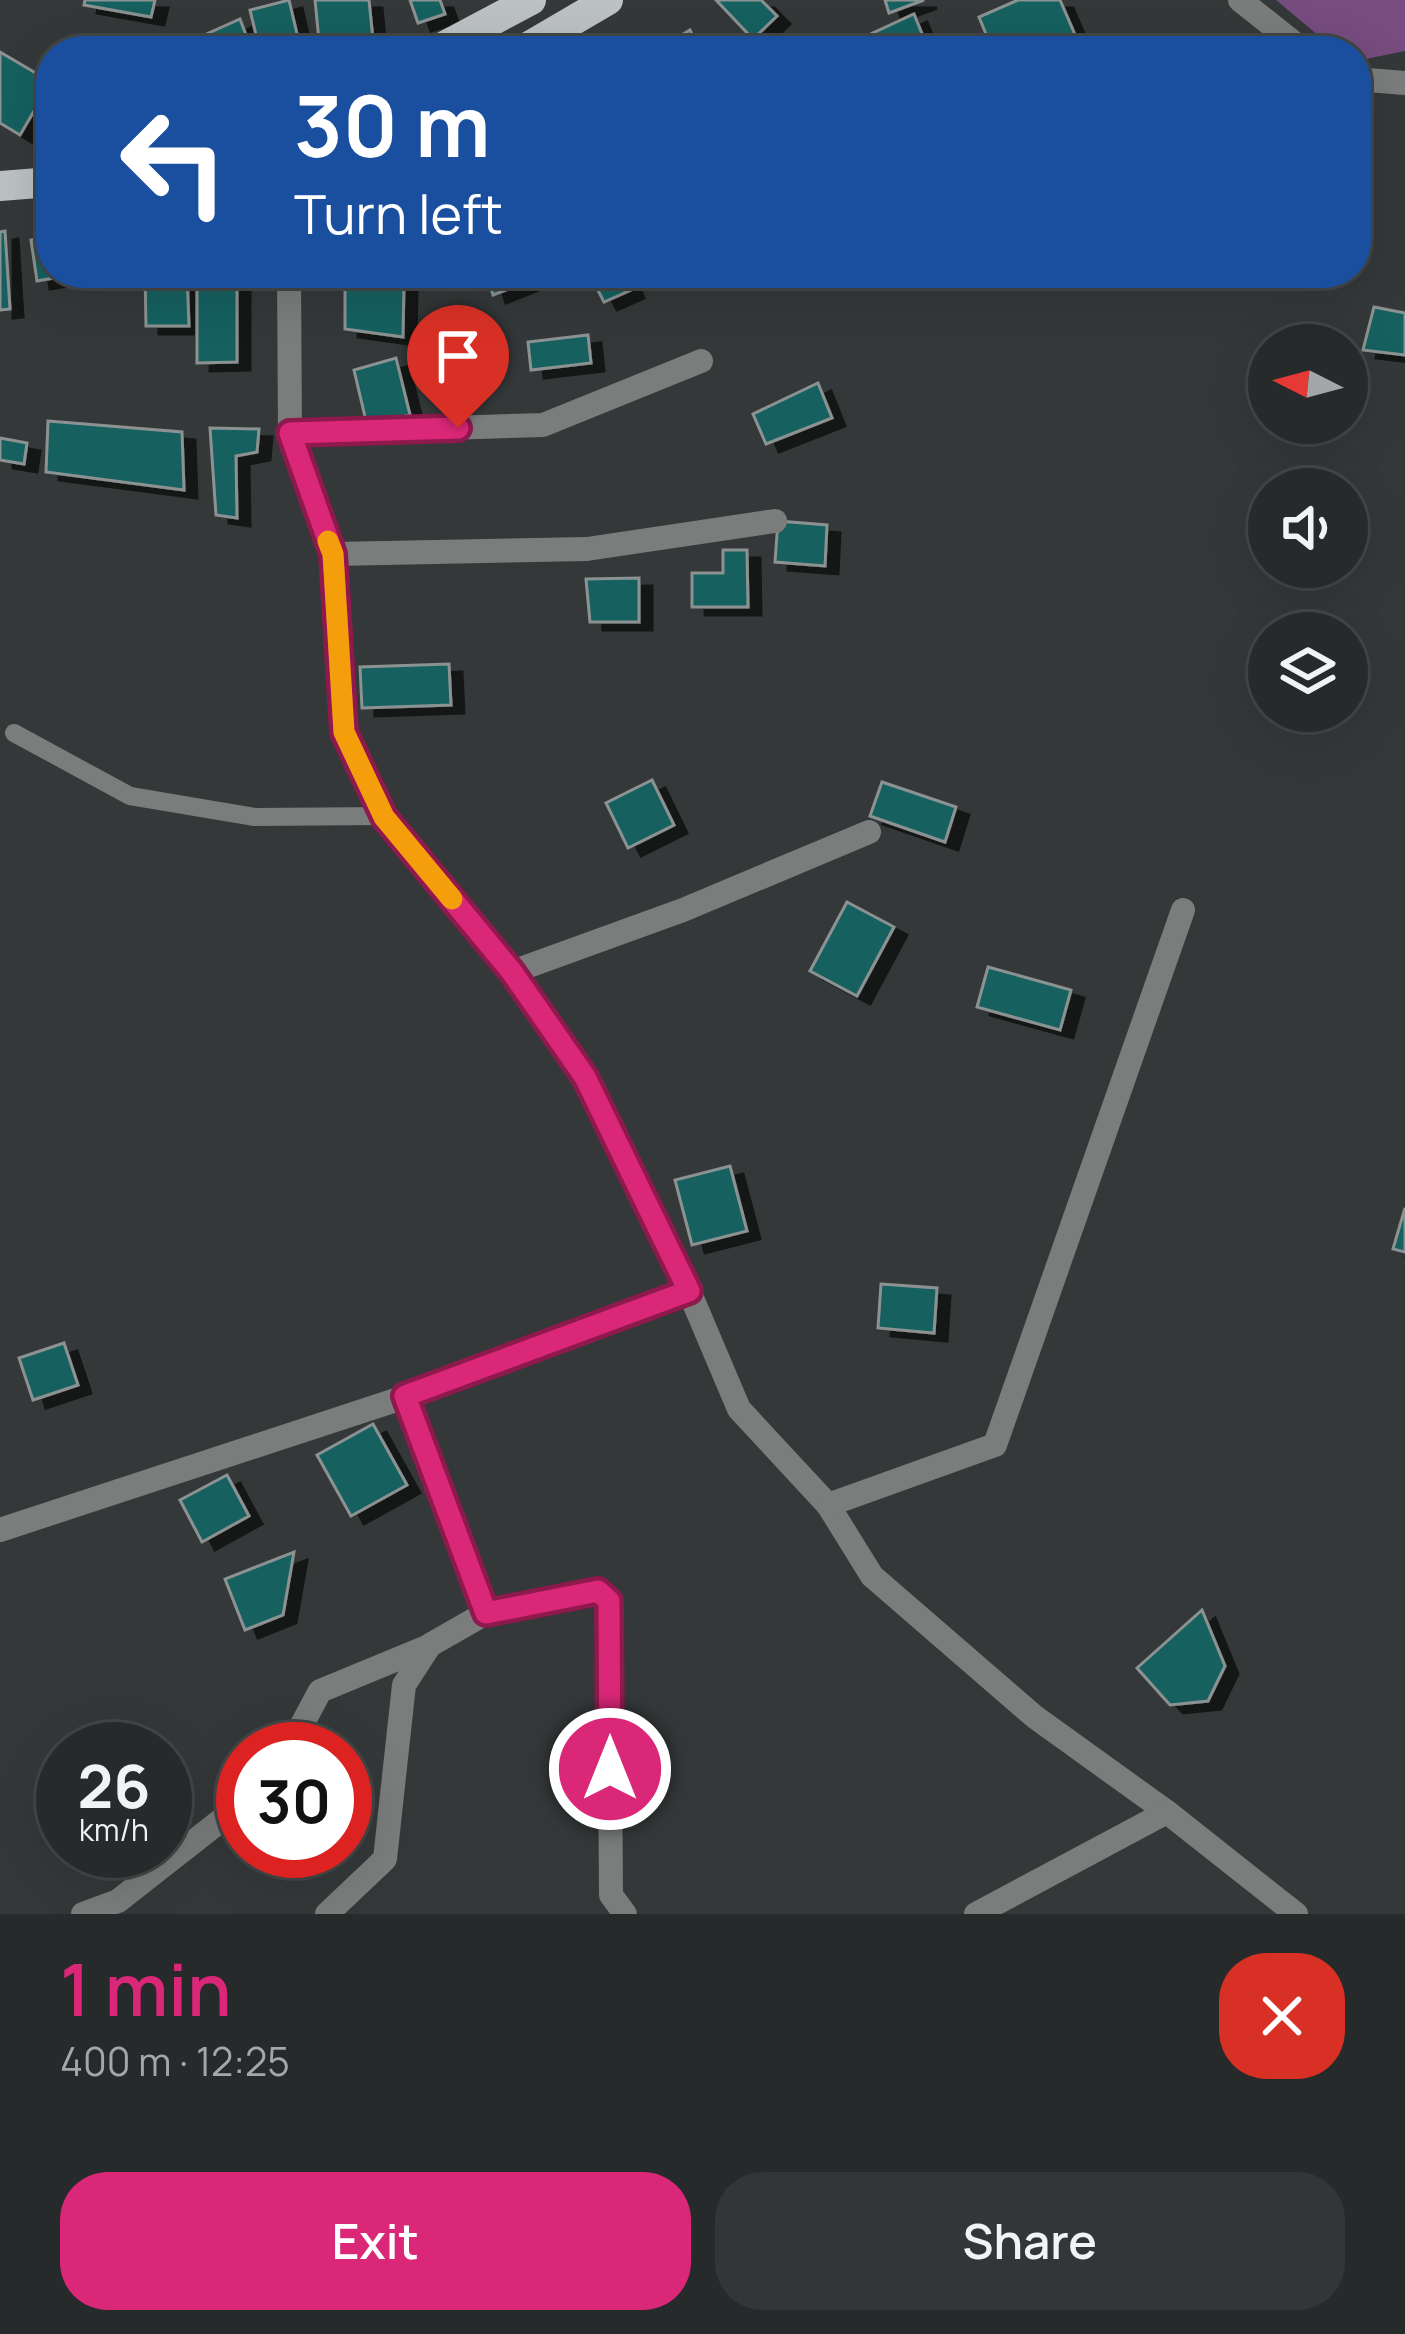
<!DOCTYPE html>
<meta charset="utf-8">
<style>
body{margin:0;font-family:Manrope,sans-serif;background:#333636;color:#f1f3f6;height:100vh;display:flex;flex-direction:column;font-size:45px;white-space:nowrap}
*{box-sizing:border-box;margin:0}
p{font-size:39px;color:#a4a7a8}
.icon{flex:none;width:66px;height:66px;fill:none;stroke:currentColor;stroke-width:2;stroke-linecap:round;stroke-linejoin:round}
.map{position:relative;height:1914px;overflow:hidden}
.drawer{display:flex;flex-direction:column;background:#272a2a;flex:1}
.drawer>*{flex:none}
.top-card{position:absolute;left:36px;top:36px;width:1335px;height:252px;border-radius:48px;box-shadow:0 12px 48px #0002,0 0 0 3px #434647;background:#1a4fa0;color:#fff;overflow:hidden}
.needle{width:78px;rotate:276deg}
.fabs{position:absolute;left:1248px;top:324px;display:grid;gap:24px}
.fabs a{display:grid;place-items:center;width:120px;height:120px;border-radius:50%;background:#272a2a;box-shadow:0 12px 48px #0002,0 0 0 3px #434647;font-size:60px}
.speed{position:absolute;left:36px;top:1722px;display:flex;gap:24px;font-size:60px;font-weight:700;text-align:center}
.speed>*{display:grid;place-content:center;width:156px;height:156px;border-radius:50%;background:#272a2a;box-shadow:0 12px 48px #0002,0 0 0 3px #434647;line-height:1}
.speed small{font-size:30px;font-weight:400}
.speed .limit{border:18px solid #d22;background:#fff;color:#111}
.pin{position:absolute;display:grid;place-items:center;width:102px;height:102px;color:#fff;margin:-123px -51px;border-radius:50% 50% 50% 0;rotate:-45deg;box-shadow:0 0 12px #0007}
.pin .icon{rotate:45deg}
.me{position:absolute;width:132px;margin:-66px;rotate:0deg;stroke-linejoin:round;filter:drop-shadow(0 0 9px #0008)}
.turn{display:flex;align-items:center;gap:42px;height:252px;padding:0 60px;font-size:54px}
.turn .icon{width:156px;height:156px;stroke-width:2.5}
.turn b{display:block;font-size:84px;line-height:102px}
.round{display:grid;place-items:center;flex:none;width:126px;height:126px;border-radius:48px;background:#333636}
.headline{display:flex;align-items:center;justify-content:space-between;height:204px;padding:0 60px}
h1{font-size:72px;font-weight:600;line-height:90px;color:#db2777}
.primary-button{display:flex;gap:24px;margin-top:auto;padding:24px 60px}
.primary-button a{flex:1;height:138px;border-radius:48px;background:#db2777;color:#fff;font-size:48px;font-weight:600;line-height:138px;text-align:center}
.primary-button a+a{background:#333636;color:#f1f3f6}
.map>svg:first-child{display:block}
.green{fill:#774c7f}
.building{fill:#146060;stroke:#8c9292;stroke-width:3;filter:url(#shadow)}
.lines{fill:none;stroke-linecap:round;stroke-linejoin:round}
.lane{stroke:#7a7d7c;stroke-width:18}
.street{stroke:#7a7d7c;stroke-width:24}
.primary{stroke:#bcc1c1;stroke-width:30}
.route-casing{stroke:#8e194d;stroke-width:30}
.route{stroke:#db2777;stroke-width:21}
.slow{stroke:#f59e0b;stroke-width:21}
</style>
<div class="map">
<svg width="1405" height="1914" viewBox="0 0 1405 1914">
<defs>
<filter id="shadow"><feDropShadow dx="13" dy="8" stdDeviation="0" flood-color="#0009"/></filter>
</defs>
<rect width="100%" height="100%" fill="#343838"/>
<path class="green" d="M1276,0H1405V51L1356,61V51H1337Z"/>
<g class="building">
<path d="M85,0H155L151,17L84,5Z"/>
<path d="M289,0L301,51H260L250,10Z"/>
<path d="M315,0H369L374,50L320,51Z"/>
<path d="M410,0H440L445,14L418,23Z"/>
<path d="M716,0H761L777,16L753,39Z"/>
<path d="M885,0H924L889,13Z"/>
<path d="M1018,0H1060L1082,51H993L979,17Z"/>
<path d="M914,14L929,51H867L860,39Z"/>
<path d="M240,19L252,51H171V50Z"/>
<path d="M690,30L700,51H656Z"/>
<path d="M0,52L51,82L20,135L0,123Z"/>
<path d="M5,231L10,309L0,310V232Z"/>
<path d="M51,237V273H82L37,281L31,240Z"/>
<path d="M145,273H187L189,326H146Z"/>
<path d="M197,273H237V362L197,363Z"/>
<path d="M486,273H540L541,276L493,295Z"/>
<path d="M589,273H624L631,290L604,302Z"/>
<path d="M345,282H404L403,337L345,329Z"/>
<path d="M1374,307L1405,313V355L1363,350Z"/>
<path d="M588,335L591,363L531,370L528,342Z"/>
<path d="M396,358L410,415L367,425L354,370Z"/>
<path d="M818,383L832,418L766,444L753,414Z"/>
<path d="M48,421L182,432L184,490L46,472Z"/>
<path d="M210,428L259,429L257,452L236,456L237,518L216,515Z"/>
<path d="M0,438L27,443L24,464L0,460Z"/>
<path d="M778,521L827,525L825,566L775,562Z"/>
<path d="M723,550H747L748,607H692V573H723Z"/>
<path d="M639,578V622H590L586,579Z"/>
<path d="M449,664L451,705L362,708L360,667Z"/>
<path d="M652,780L674,825L628,848L606,803Z"/>
<path d="M882,782L956,807L945,842L870,816Z"/>
<path d="M847,902L894,927L857,996L810,971Z"/>
<path d="M988,967L1071,990L1060,1030L977,1007Z"/>
<path d="M730,1166L747,1231L692,1245L675,1180Z"/>
<path d="M1405,1208V1252L1393,1249Z"/>
<path d="M881,1284L937,1288L934,1333L878,1328Z"/>
<path d="M64,1343L78,1385L33,1400L19,1358Z"/>
<path d="M373,1424L407,1485L351,1516L317,1455Z"/>
<path d="M227,1475L249,1516L202,1542L180,1500Z"/>
<path d="M294,1552L283,1615L245,1630L225,1579Z"/>
<path d="M1202,1610L1225,1666L1208,1701L1170,1705L1137,1668Z"/>
</g>
<g class="lines">
<path class="lane" d="M14,733L130,796L255,817L384,816"/>
<g class="street">
<path d="M1240,0L1304,51"/>
<path d="M1356,79L1405,83"/>
<path d="M289,273L290,433L333,554L344,732L384,816L512,972L585,1077L689,1291L739,1409L828,1505L872,1576L1035,1717L1167,1812L1296,1914"/>
<path d="M290,433L543,425L701,361"/>
<path d="M333,554L587,549L775,521"/>
<path d="M512,972L683,910L869,832"/>
<path d="M828,1505L995,1445L1183,910"/>
<path d="M0,1530L405,1397L689,1291"/>
<path d="M486,1613L598,1591L609,1601L611,1895L625,1914"/>
<path d="M289,1749L320,1691L429,1646"/>
<path d="M83,1914L118,1901L243,1803"/>
<path d="M327,1914L385,1859L404,1685L430,1645L486,1613L405,1397"/>
<path d="M976,1914L1167,1812"/>
</g>
<g class="primary">
<path d="M435,51L531,0"/>
<path d="M521,51L608,0"/>
<path d="M0,186L51,182"/>
</g>
</g>
<g class="lines">
<defs>
<path id="route" d="M458,428L290,433L333,554L344,732L384,817L512,972L585,1077L689,1291L405,1396L486,1613L598,1591L609,1601L610,1769"/>
</defs>
<use href="#route" class="route-casing"/>
<use href="#route" class="route"/>
<path class="slow" d="M328,541L333,554L344,732L384,817L452,899"/>
</g>
</svg>
<div class="fabs">
<a><svg class="needle" viewBox="-14 -14 28 28"><path d="M0-13l5 13h-10z" fill="#e53935"/><path d="M0 13l5-13h-10z" fill="#a4a7a8"/></svg></a>
<a><svg class="icon" aria-label="sound" viewBox="0 0 24 24"><path d="M4 9h4l5-4v14l-5-4H4zM17 9q2 3 0 6"/></svg></a>
<a><svg class="icon" aria-label="layers" viewBox="0 0 24 24"><path d="M12 4l9 5-9 5-9-5zM3 14l9 5 9-5"/></svg></a>
</div>
<div class="speed"><div>26<small>km/h</small></div><div class="limit">30</div></div>
<div class="pin" style="left:458px;top:428px;background:#d93025"><svg class="icon" aria-label="arrive" viewBox="0 0 24 24"><path d="M6 21V4h12l-3 4 3 4H6"/></svg></div>
<svg class="me" style="left:610px;top:1769px" viewBox="-20 -20 40 40"><circle r="17" fill="#db2777" stroke="#fff" stroke-width="3"/><path d="M0-11L8 9 0 5-8 9z" fill="#fff"/></svg>
<div class="top-card">
<div class="turn"><svg class="icon" aria-label="left" viewBox="0 0 24 24"><path d="M17 20v-9H6M10 6l-5 5 5 5"/></svg><div><b>30 m</b>Turn left</div></div>
</div>
</div>
<section class="drawer">
<div class="headline"><div><h1>1 min</h1><p>400 m · 12:25</p></div><a class="round" style="background:#d93025;color:#fff"><svg class="icon" aria-label="close" viewBox="0 0 24 24"><path d="M6 6l12 12M18 6L6 18"/></svg></a></div>
<div class="primary-button"><a>Exit</a><a>Share</a></div>
</section>
